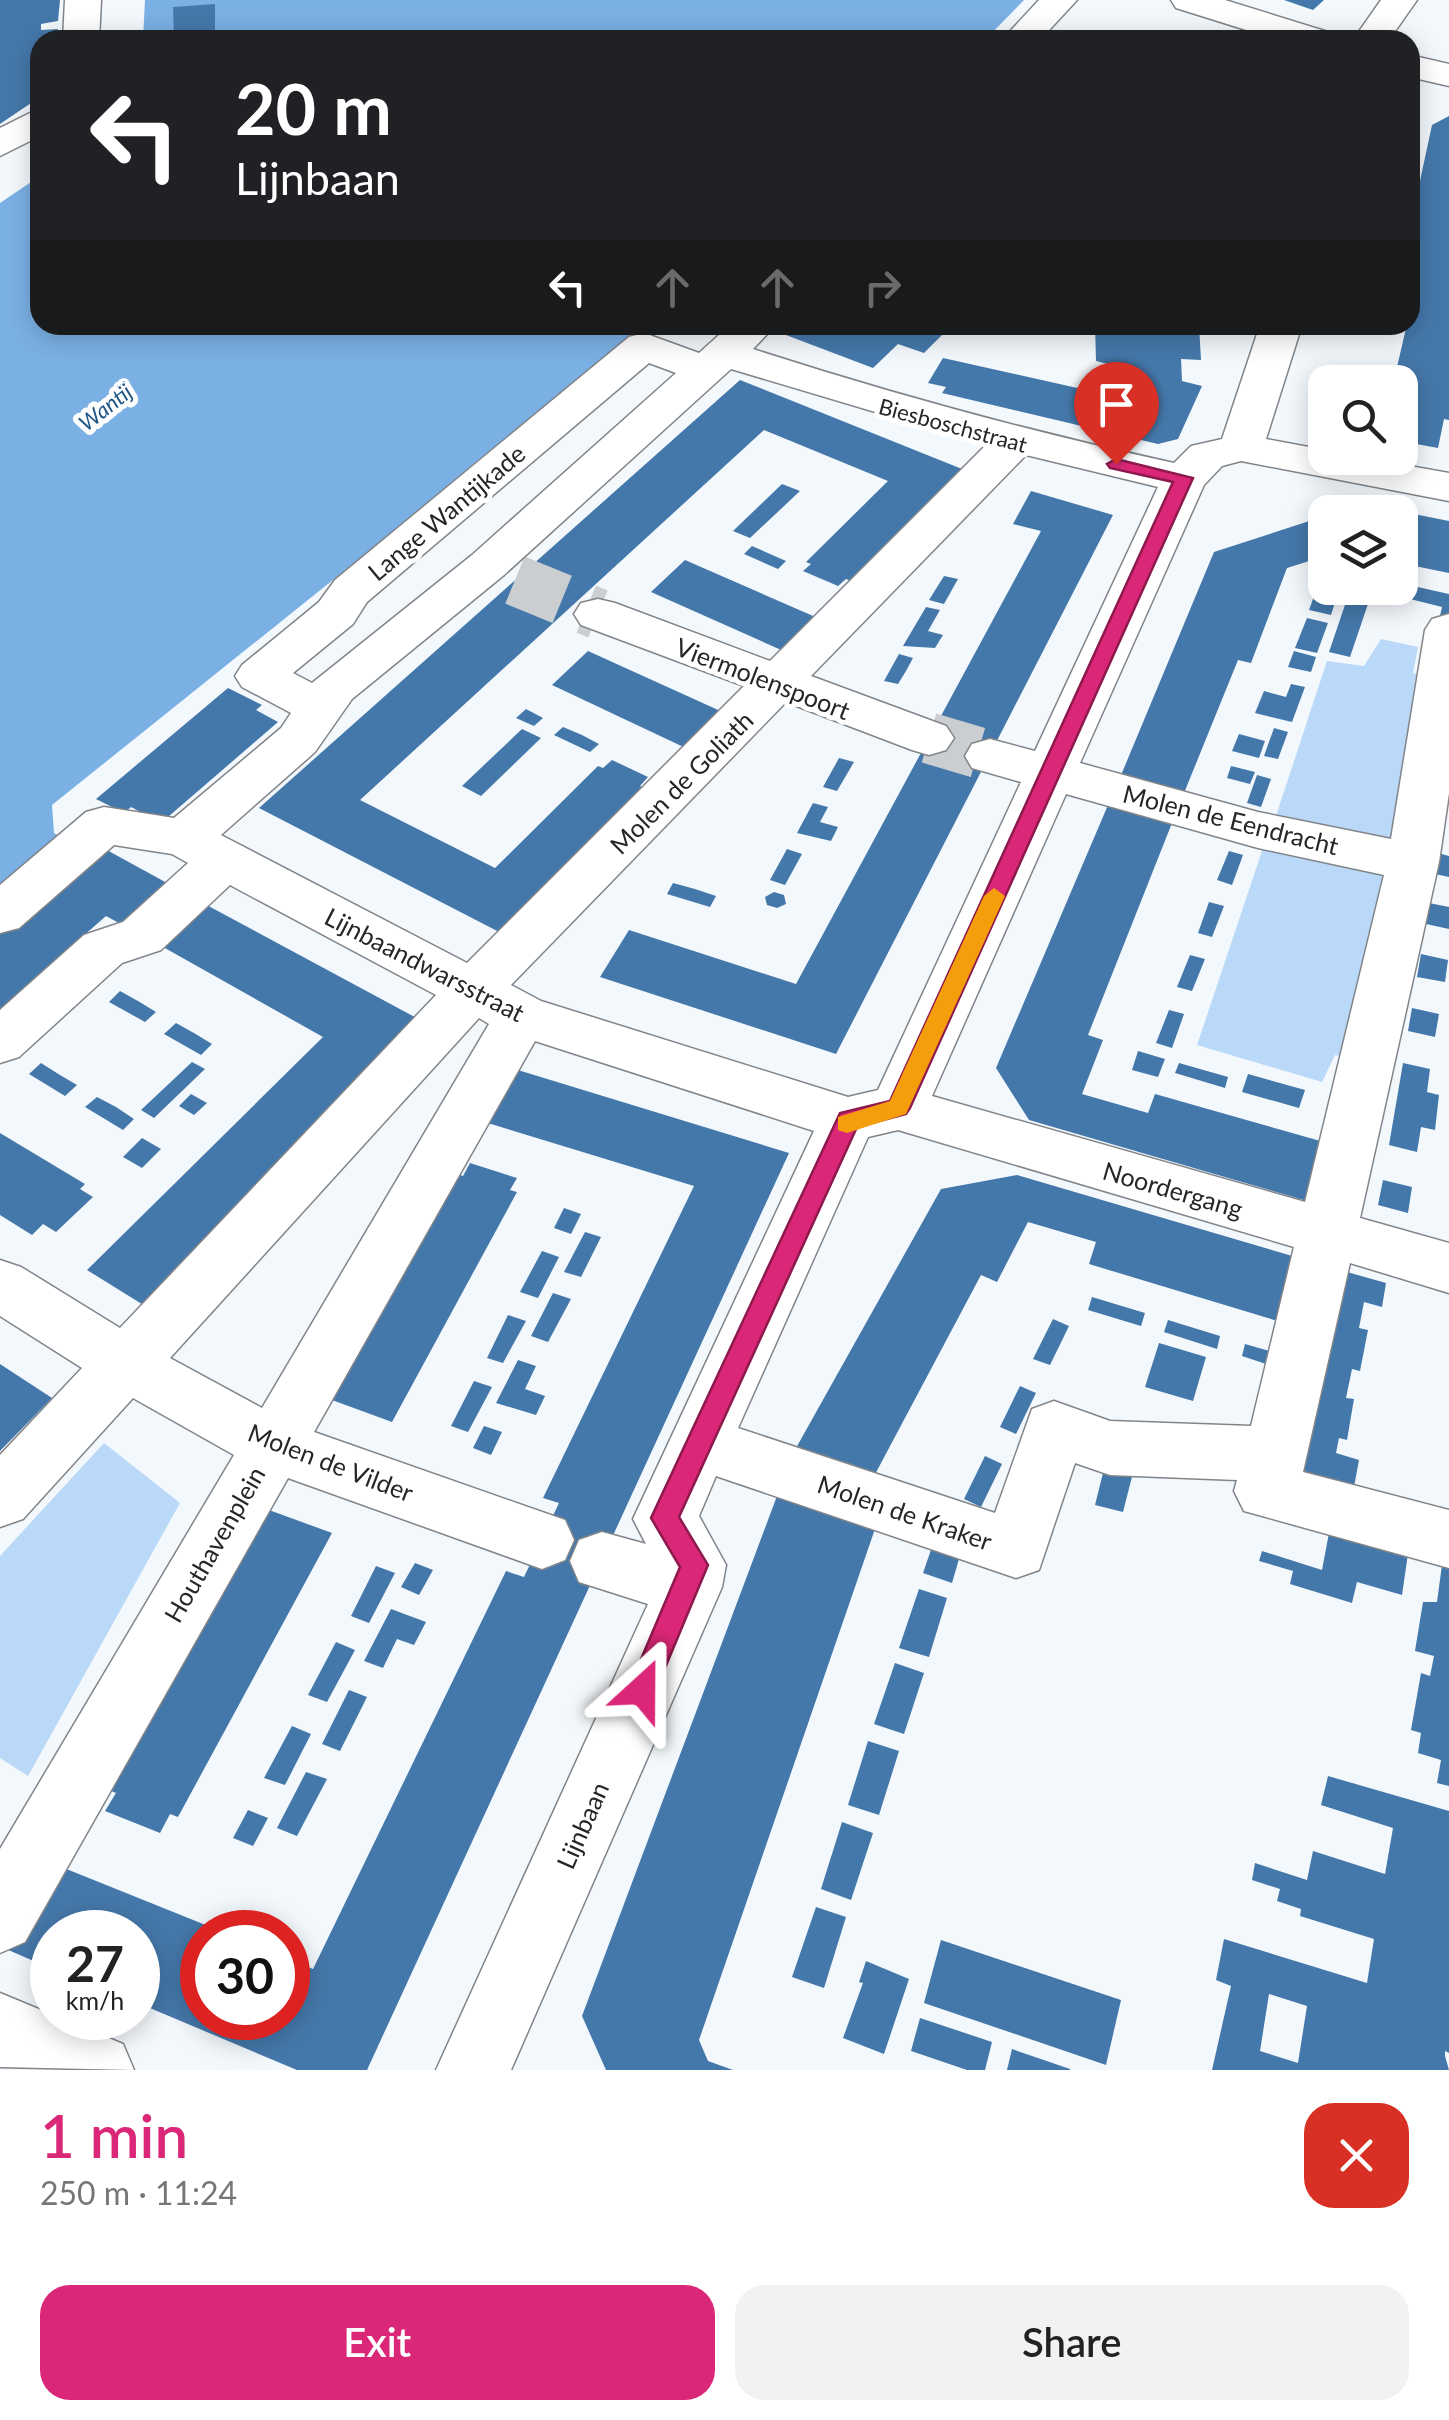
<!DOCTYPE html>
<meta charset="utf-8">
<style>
body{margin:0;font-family:Lato,sans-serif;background:#f2f2f2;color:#222;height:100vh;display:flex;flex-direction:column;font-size:38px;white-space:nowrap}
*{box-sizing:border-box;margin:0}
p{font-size:32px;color:#767676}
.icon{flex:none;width:55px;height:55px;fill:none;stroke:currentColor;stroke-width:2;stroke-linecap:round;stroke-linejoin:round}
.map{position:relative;height:2070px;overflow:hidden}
.drawer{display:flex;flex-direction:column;background:#fff;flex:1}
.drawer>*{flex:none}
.hud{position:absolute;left:30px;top:30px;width:1390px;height:305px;border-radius:30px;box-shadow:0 5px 25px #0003;background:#202124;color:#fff;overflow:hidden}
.fabs{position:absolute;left:1308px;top:365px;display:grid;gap:20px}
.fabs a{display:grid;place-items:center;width:110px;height:110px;border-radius:20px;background:#fff;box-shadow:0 5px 25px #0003;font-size:50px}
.speed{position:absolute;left:30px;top:1910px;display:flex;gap:20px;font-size:50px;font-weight:700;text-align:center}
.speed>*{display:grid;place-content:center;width:130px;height:130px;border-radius:50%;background:#fff;box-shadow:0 5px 25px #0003;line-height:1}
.speed small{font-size:25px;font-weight:400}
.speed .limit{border:15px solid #d22;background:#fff;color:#111}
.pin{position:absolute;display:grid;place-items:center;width:85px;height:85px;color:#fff;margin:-102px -42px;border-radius:50% 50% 50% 0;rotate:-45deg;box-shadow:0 0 10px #0007}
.pin .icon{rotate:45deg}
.me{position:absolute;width:110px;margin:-55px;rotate:24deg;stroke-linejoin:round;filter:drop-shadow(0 0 8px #0008)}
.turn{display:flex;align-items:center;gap:35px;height:210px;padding:0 40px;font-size:45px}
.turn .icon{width:130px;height:130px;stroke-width:2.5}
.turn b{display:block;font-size:70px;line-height:85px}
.lanes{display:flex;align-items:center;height:95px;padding:0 40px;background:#0003;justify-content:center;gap:50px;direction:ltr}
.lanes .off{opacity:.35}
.round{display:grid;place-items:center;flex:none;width:105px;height:105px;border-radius:30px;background:#f2f2f2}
.head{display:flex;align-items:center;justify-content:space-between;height:170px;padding:0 40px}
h1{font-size:60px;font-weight:600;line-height:75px;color:#db2777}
.primary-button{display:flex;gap:20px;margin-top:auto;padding:20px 40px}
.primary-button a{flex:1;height:115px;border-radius:30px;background:#db2777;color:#fff;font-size:40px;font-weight:600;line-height:115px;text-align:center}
.primary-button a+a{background:#f2f2f2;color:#222}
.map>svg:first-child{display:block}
.green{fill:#bad8f8}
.water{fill:#7bb0e5}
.building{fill:#4578aa;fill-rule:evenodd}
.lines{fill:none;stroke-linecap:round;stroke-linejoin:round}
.street-tunnel{stroke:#caced1;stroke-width:51;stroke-dasharray:51 26;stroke-linecap:butt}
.street-casing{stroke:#818589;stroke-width:3}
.street{fill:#fff;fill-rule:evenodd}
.route{fill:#db2777;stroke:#8e194d;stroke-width:2.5}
.slow{fill:#f59e0b}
.labels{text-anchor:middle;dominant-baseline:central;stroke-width:10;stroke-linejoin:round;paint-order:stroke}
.far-water-label{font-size:22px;font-style:italic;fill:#1f5587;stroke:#fff}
.far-street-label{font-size:22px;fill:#242627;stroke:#fff}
.street-label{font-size:25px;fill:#242627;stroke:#fff}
</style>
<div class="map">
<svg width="1449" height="2070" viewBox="0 0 1449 2070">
<rect width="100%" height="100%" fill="#f3f8fc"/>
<g class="green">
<path d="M1381,639L1418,647L1413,673L1429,678L1396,840L1276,816L1327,661L1364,666Z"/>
<path d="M1264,845L1393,874L1355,1060L1335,1055L1322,1082L1197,1045Z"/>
<path d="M104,1443L180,1503L28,1776L0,1758V1556Z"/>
</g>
<g class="water">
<path d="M145,0H1024L985,40H143Z"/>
<path d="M40,176V325H651L52,805L54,833L72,843L0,904V203Z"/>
</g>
<g class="building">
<path d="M0,0H60L58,21L41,24V30L58,29L57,40H40V97L0,124Z"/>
<path d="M1284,0H1324L1313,10Z"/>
<path d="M215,4V40H174L173,7Z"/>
<path d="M1449,116V420L1444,419L1438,448L1400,441V382L1394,380L1410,311L1418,312L1420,301L1410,300L1412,218L1432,125Z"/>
<path d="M789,325H952L924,353L898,344L873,368L786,335L790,332L784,329Z"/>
<path d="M1095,325H1199L1201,360L1181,359L1182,381L1202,386L1178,439L1158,444L942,393L946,387L928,383L943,358L1131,400L1144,373L1096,361Z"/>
<path d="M740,380L967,471L856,583L846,579L838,586L803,571L811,564L806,562L888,481L764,430L360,800L495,868L598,766L603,768L612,760L648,777L640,786L651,791L503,934L259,808Z"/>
<path d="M782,484L800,491L750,538L733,531Z"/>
<path d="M1031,491L1113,515L836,1054L600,977L629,930L796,984L1041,531L1013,524Z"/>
<path d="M1364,504L1449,521V573L1400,563V512H1339Z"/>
<path d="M1325,516V556L1287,568L1251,663L1238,660L1182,798L1119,780L1214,552Z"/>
<path d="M752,546L770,554L786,561L778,569L744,554Z"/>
<path d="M685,560L820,619L788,653L651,592Z"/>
<path d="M944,576L958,579L944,604L929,600Z"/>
<path d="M1413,586L1449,594V623L1439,620L1442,607L1410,599Z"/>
<path d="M1317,588L1338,593L1331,615L1309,610Z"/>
<path d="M1360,588H1400L1398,597Z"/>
<path d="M1349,593L1370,598L1350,657L1329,652Z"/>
<path d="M926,607L940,610L928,631L943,635L935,648L903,646Z"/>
<path d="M1307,618L1328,623L1317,653L1295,648Z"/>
<path d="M588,651L727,714L692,751L552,685Z"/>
<path d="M1294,651L1316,657L1311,672L1288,667Z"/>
<path d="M899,654L913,658L906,671L898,684L884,681Z"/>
<path d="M1291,684L1305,687L1292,722L1255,713L1264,691L1286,697Z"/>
<path d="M228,688L262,705L256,710L278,722L161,823L131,807L124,813L96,799Z"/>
<path d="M526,709L543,718L534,726L516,718Z"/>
<path d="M563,727L582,735L599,744L590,752L554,735Z"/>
<path d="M1274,728L1288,732L1278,759L1264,756Z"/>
<path d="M522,729L541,738L481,796L462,786Z"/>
<path d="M1239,734L1265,741L1259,758L1232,751Z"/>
<path d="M839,758L854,762L837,791L823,787Z"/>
<path d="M1231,766L1255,772L1250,784L1227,778Z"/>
<path d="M1257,775L1271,779L1261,807L1247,803Z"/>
<path d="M813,803L828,807L820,822L838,827L831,841L797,833Z"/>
<path d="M1108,805L1172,823L1088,1035L1103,1040L1082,1094L1148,1113L1155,1094L1338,1146L1321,1205L1029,1120L996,1068Z"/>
<path d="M94,843L178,889L132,930L106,916L0,1009V924Z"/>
<path d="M787,849L802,854L785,885L770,880Z"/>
<path d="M1229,851L1243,855L1232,885L1217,880Z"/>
<path d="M1438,853L1449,856V877L1435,874Z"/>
<path d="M673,883L695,889L716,896L710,907L667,894Z"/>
<path d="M774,892L784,895L786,904L777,908L767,905L765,897Z"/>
<path d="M201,902L424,1022L145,1306L87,1270L323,1037L156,943Z"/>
<path d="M1209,902L1224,906L1212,937L1198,933Z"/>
<path d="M1429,903L1449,907V929L1426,924Z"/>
<path d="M1421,954L1448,960L1445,982L1417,977Z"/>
<path d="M1190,955L1205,959L1192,991L1177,987Z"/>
<path d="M120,991L138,1001L156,1012L145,1022L109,1002Z"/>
<path d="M1412,1008L1439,1014L1435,1037L1408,1031Z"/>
<path d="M1169,1010L1184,1014L1172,1048L1156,1043Z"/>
<path d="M176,1023L194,1033L212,1044L201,1055L164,1034Z"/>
<path d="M1138,1051L1165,1059L1158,1077L1132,1070Z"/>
<path d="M192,1062L205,1069L154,1118L141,1110Z"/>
<path d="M41,1063L60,1075L77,1085L65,1096L29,1074Z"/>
<path d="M1179,1063L1228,1077L1225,1088L1175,1073Z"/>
<path d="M1403,1063L1430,1069L1427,1092L1439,1095L1435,1130L1421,1127L1417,1152L1389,1145Z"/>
<path d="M508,1067L789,1153L367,2070H297L138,2003V1932H52V1969L6,1949L54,1864L223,1932H202V2018H288V1959L313,1969L506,1571L524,1577L559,1503L543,1498L694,1186L478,1120Z"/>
<path d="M1248,1074L1305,1090L1299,1108L1242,1092Z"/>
<path d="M191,1094L207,1103L194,1115L179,1106Z"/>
<path d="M97,1097L116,1107L134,1119L123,1130L85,1107Z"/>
<path d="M0,1133L85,1184L80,1189L93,1197L56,1232L43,1224L32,1235L0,1215Z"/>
<path d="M142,1138L161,1149L142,1168L123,1157Z"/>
<path d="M470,1163L517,1178L510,1190L517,1192L392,1422L321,1396L449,1171L463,1176Z"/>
<path d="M1017,1175L1299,1258L1281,1322L1089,1264L1096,1242L1028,1222L997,1282L981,1275L872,1480L796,1448L941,1189Z"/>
<path d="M1383,1180L1412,1187L1408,1213L1378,1205Z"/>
<path d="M564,1208L581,1214L571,1234L554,1228Z"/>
<path d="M585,1232L601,1237L581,1277L564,1272Z"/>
<path d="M542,1251L559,1257L538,1298L520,1292Z"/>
<path d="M1340,1270L1386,1283L1382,1307L1364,1302L1359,1328L1368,1330L1360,1371L1352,1369L1346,1398L1354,1399L1347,1440L1339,1438L1336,1453L1359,1460L1352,1498L1298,1483Z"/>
<path d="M553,1293L571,1299L548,1342L531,1336Z"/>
<path d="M1092,1297L1145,1313L1141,1326L1088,1310Z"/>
<path d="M508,1315L526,1321L503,1363L487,1358Z"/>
<path d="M1053,1319L1069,1326L1050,1365L1033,1359Z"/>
<path d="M1168,1320L1220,1336L1217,1349L1164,1332Z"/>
<path d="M1159,1343L1206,1357L1193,1401L1145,1387Z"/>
<path d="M1245,1344L1273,1352L1269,1365L1242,1356Z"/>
<path d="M518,1360L536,1366L525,1389L545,1396L536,1415L496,1403Z"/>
<path d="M0,1364L52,1398L0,1451Z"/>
<path d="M474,1381L492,1387L468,1432L451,1426Z"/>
<path d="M1020,1386L1036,1393L1016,1434L1000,1427Z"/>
<path d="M484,1426L502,1432L491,1455L473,1448Z"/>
<path d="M1108,1453L1136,1461L1123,1512L1095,1505Z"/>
<path d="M985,1456L1002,1464L981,1507L964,1499Z"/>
<path d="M777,1496L876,1526L699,2040L708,2061L733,2070H606L582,2016Z"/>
<path d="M258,1506L332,1533L178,1817L170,1814L160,1833L105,1811L116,1793L99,1786Z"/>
<path d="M1332,1517L1410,1540L1402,1595L1357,1582L1352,1603L1290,1584L1293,1571L1259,1561L1262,1551L1322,1570Z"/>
<path d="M933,1544L961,1552L952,1583L923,1573Z"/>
<path d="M1444,1550L1449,1551V1786L1437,1783L1441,1760L1418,1753L1421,1733L1411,1730L1421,1673L1430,1676L1434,1656L1415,1651L1423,1602H1437Z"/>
<path d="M415,1563L433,1570L419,1595L401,1587Z"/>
<path d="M376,1566L395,1573L369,1623L351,1616Z"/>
<path d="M919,1589L947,1598L929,1657L899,1648Z"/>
<path d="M391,1609L426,1622L414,1645L397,1639L383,1668L364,1661Z"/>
<path d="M336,1642L355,1650L327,1702L308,1695Z"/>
<path d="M895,1663L924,1673L904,1734L874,1724Z"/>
<path d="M349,1690L367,1697L340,1751L322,1744Z"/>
<path d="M292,1726L311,1734L285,1785L264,1778Z"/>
<path d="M868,1741L899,1751L879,1815L848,1805Z"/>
<path d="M306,1772L327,1779L297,1836L277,1828Z"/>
<path d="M1328,1776L1449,1811V2053L1445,2051V2056L1449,2070H1212L1231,1986L1216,1980L1224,1939L1367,1983L1374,1939L1300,1916L1301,1909L1277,1901L1280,1889L1252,1880L1255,1863L1307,1880L1313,1851L1385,1874L1393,1828L1321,1805ZM1269,1994L1307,2006L1298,2063L1260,2051Z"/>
<path d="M248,1810L268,1818L253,1846L233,1838Z"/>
<path d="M842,1822L873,1833L851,1900L821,1889Z"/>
<path d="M816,1907L846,1917L824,1988L792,1977Z"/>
<path d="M941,1940L1121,2000L1106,2065L924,2003Z"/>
<path d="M866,1961L909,1979L884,2054L843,2038L863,1983L859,1982Z"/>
<path d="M920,2018L992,2042L985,2070H967L911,2051Z"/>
<path d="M1012,2049L1070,2069V2070H1007Z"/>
</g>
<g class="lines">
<g class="street-tunnel">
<path d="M515,580L598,614"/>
<path d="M929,738L990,756"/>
</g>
<defs>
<g id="street">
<path d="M65,0H101L99,40H63Z"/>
<path d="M1039,0H1077L1040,40H1002Z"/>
<path d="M1171,0H1225L1328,32L1333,40H1278L1176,8Z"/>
<path d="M1381,0H1417L1389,40H1353Z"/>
<path d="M1410,55L1449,64V86L1410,77Z"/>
<path d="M40,108V136L0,156V128Z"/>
<path d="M730,325H776L753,349C892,394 1032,432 1174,463L1191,446L1222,439L1260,325H1302L1266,439L1325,450V458H1365L1449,473V501L1241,461L1222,466L1204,485L1080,763L1258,812L1391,839L1425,630L1432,619L1449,614V793L1439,862L1360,1218L1449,1243V1293L1350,1263L1303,1472L1449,1510V1568L1244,1511L1234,1491L1237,1480L1110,1475L1075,1463L1039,1570L1016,1578L716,1476L699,1516L726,1565L722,1587L511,2070H436L648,1604L579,1582L570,1561L579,1540L602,1532L646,1544L633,1519L814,1131L535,1041L314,1432L565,1520L574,1540L565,1560L542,1569L288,1478L25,1942L0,1953V1849L234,1455L133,1398L23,1519L0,1527V1455L82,1368L0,1316V1260L21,1267L120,1328L436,995L230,885L161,950L122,963L19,1057L0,1063V1010L84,935L123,922L188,863L172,854L114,845L19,928L0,933V885L86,812L104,807L174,818L281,728L291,713L242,687L235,676L242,665L319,602L335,580L629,337L644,333L699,353ZM649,363L676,373L472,555L312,683L293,673L353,624L367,602ZM731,369L986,445L770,661L615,603L598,599L581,603L574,614L581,625L744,686L467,963L221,835L315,752L352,699L504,575ZM1026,455L1158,487L1035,751L990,739L972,744L965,756L972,768L1021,782L878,1090L848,1097L541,1001L511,985L786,702L912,750L929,755L946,750L954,738L946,726L811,676ZM1066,794L1258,848L1384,875L1305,1202L932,1096ZM479,1018L489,1024L262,1408L170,1358ZM898,1130L1294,1247L1251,1426L1110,1421L1054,1401L1032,1409L995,1513L738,1428L868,1137Z"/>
<path d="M0,1993L123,2044L134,2070L0,2067Z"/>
</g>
</defs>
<use href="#street" class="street-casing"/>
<use href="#street" class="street"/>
</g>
<path class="route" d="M1116,459L1193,478L910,1108L906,1114L857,1127L679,1517L708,1565L652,1699L642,1703L632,1699L628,1690L680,1567L651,1518L840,1113L890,1101L1173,482L1110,468L1107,464Z"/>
<path class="slow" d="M994,888L1005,896L906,1114L847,1133L838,1130V1117L890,1101L984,896Z"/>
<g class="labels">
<g class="far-water-label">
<text transform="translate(105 407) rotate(-38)">Wantij</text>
</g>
<g class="far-street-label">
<text transform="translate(953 425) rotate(15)">Biesboschstraat</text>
</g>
<g class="street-label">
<text transform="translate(446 512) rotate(-40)">Lange Wantijkade</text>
<text transform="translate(763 678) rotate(21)">Viermolenspoort</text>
<text transform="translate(681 782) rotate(-45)">Molen de Goliath</text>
<text transform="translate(1231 819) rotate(14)">Molen de Eendracht</text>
<text transform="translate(425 964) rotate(27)">Lijnbaandwarsstraat</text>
<text transform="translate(1173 1189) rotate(16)">Noordergang</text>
<text transform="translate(331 1462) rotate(21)">Molen de Vilder</text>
<text transform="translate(905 1512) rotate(19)">Molen de Kraker</text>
<text transform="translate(214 1544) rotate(-60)">Houthavenplein</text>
<text transform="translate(582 1825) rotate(-66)">Lijnbaan</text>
</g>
</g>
</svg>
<div class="fabs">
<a><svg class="icon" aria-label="search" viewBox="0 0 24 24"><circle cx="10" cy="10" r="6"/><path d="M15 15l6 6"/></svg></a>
<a><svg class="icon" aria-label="layers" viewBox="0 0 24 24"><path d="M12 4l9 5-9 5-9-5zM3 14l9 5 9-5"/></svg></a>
</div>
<div class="speed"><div>27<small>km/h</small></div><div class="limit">30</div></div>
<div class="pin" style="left:1116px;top:464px;background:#d93025"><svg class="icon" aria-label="arrive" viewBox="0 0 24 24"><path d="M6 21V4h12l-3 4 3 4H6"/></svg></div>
<svg class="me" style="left:642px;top:1690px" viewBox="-20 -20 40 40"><path d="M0-17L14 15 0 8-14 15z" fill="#db2777" stroke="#fff" stroke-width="4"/></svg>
<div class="hud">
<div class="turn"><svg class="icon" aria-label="left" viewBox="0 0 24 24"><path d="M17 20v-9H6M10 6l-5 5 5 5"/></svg><div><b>20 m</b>Lijnbaan</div></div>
<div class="lanes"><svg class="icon" aria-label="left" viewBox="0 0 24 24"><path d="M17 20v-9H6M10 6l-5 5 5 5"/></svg><svg class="icon off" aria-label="ahead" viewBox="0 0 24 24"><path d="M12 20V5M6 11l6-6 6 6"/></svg><svg class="icon off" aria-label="ahead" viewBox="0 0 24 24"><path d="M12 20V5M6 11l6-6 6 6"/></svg><svg class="icon off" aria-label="right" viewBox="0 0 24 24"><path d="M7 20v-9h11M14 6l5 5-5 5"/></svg></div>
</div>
</div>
<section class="drawer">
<div class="head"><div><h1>1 min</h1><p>250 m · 11:24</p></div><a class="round" style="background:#d93025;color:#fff"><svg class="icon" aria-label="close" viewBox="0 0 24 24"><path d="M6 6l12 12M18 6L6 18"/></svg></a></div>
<div class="primary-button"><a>Exit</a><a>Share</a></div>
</section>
